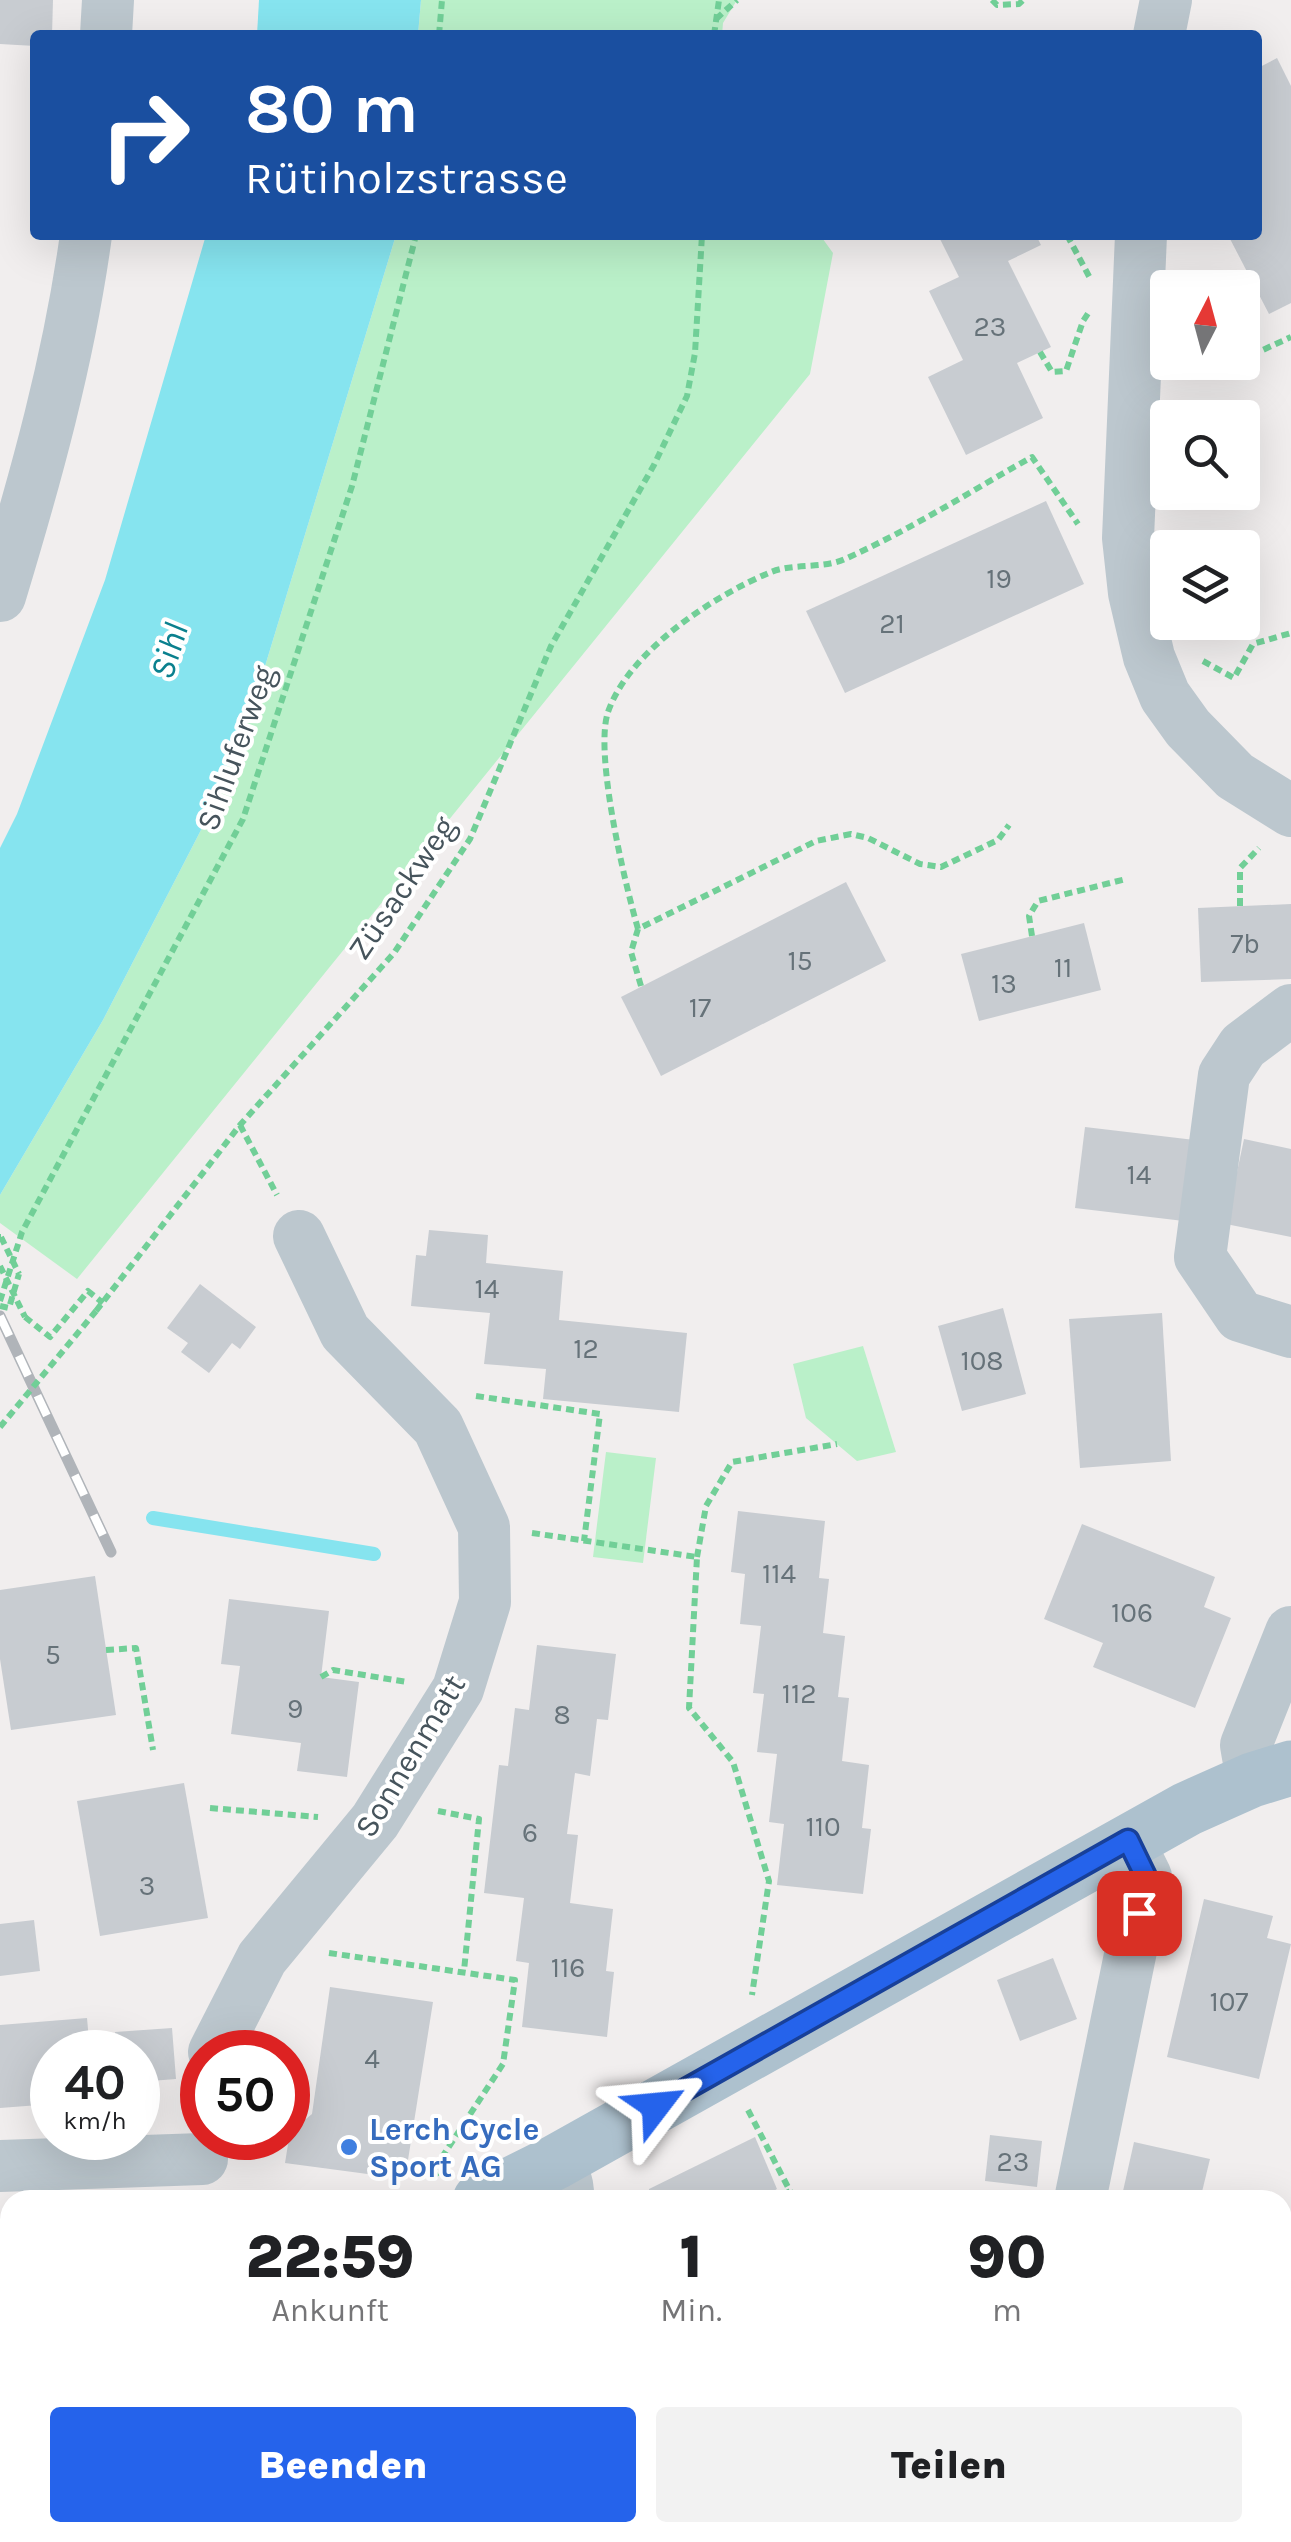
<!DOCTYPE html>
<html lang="de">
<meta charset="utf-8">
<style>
body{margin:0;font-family:Karla,sans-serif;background:#f2f2f2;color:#202124;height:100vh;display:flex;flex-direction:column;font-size:38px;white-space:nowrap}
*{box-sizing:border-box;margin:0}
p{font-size:32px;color:#757577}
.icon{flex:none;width:55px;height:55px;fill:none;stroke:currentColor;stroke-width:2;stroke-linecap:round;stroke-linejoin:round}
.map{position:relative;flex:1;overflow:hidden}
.panel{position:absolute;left:0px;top:2190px;width:1292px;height:352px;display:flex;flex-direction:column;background:#fff;border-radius:30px 30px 0 0;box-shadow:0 10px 40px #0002}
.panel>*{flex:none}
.hud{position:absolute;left:30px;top:30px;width:1232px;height:210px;border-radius:10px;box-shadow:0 10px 40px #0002;background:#1a4fa0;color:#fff;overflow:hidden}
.needle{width:65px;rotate:6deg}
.controls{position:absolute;left:1150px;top:270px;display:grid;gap:20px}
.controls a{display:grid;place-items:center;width:110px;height:110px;border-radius:10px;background:#fff;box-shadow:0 10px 40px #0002;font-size:50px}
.speed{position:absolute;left:30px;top:2030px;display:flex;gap:20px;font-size:50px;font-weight:700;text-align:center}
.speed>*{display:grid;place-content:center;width:130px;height:130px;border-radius:50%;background:#fff;box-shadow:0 10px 40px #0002;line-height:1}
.speed small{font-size:25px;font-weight:400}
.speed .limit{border:15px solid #d22;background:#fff;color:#111}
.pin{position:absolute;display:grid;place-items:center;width:85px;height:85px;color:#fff;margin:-42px;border-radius:20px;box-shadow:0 5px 15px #0006}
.me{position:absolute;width:110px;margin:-55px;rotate:61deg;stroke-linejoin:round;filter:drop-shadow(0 0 8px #0008)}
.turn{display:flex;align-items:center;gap:35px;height:210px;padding:0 50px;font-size:45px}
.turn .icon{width:130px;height:130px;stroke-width:2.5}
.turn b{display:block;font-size:70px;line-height:85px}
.eta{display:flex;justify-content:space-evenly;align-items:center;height:170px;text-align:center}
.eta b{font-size:60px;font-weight:800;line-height:70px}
.cta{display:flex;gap:20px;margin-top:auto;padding:20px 50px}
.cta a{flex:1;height:115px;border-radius:10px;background:#2563eb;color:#fff;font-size:40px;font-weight:800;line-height:115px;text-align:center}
.cta a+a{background:#f2f2f2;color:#202124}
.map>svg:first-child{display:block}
.green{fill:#baf0c9}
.water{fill:#86e4ef}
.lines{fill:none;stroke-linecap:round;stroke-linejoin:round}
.stream{stroke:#86e4ef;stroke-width:14}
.building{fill:#c8ccd1}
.path{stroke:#71cf97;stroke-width:6;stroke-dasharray:8 5;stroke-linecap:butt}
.minor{stroke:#bcc7ce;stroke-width:52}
.major{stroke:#adc1ce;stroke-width:55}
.rail-casing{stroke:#b0b4b9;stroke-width:11}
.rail{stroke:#fff;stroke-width:8;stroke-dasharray:22;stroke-linecap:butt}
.path-bridge{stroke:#71cf97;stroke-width:6;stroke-dasharray:8 5;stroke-linecap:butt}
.route-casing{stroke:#184099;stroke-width:25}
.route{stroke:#2563eb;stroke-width:18}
.shop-dot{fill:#3f7fe0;stroke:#fff;stroke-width:4}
.labels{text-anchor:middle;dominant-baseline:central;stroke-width:8;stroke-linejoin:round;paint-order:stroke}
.number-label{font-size:28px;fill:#667279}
.street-label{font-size:32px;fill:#46545c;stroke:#fff}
.shop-label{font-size:32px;font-weight:bold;fill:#366cbe;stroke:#fff;text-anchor:start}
.water-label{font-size:35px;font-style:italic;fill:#0a808e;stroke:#fff}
</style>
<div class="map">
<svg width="1291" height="2542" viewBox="0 0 1291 2542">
<rect width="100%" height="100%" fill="#f1eeee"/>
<g class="green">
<path d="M421,0H737L723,23L722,35H418Z"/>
<path d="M396,235H820L833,253L810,374L77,1279L0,1223V1195L103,1020L201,830L259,686Z"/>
<path d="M863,1346L896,1452L857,1461L806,1418L793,1364Z"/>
<path d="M606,1452L656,1458L643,1563L593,1557Z"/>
</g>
<g class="water">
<path d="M259,0H421L418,35H257Z"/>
<path d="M206,235H396L259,686L201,830L103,1020L0,1195V848L17,814L105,580Z"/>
</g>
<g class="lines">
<path class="stream" d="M153,1518L374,1554"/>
</g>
<g class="building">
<path d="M0,0H53L52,35H35V46L0,44Z"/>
<path d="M1277,58L1291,86V303L1269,314L1228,235H1258V68Z"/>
<path d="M938,235H1036L1041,245L1008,261L1051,347L1017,363L1043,418L966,455L928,377L963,360L929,291L959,277Z"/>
<path d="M1046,501L1084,584L845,693L806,611Z"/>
<path d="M846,882L886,961L661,1076L621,997Z"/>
<path d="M1291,904V979L1201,982L1198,908Z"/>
<path d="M1084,923L1101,990L979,1021L961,954Z"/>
<path d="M1085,1127L1203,1141L1192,1222L1075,1208Z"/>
<path d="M1244,1139L1291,1149V1237L1226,1224Z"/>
<path d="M429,1230L488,1235L486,1263L563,1271L559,1320L687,1333L679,1412L543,1399L546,1369L484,1364L490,1313L411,1306L416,1255L426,1256Z"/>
<path d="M200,1284L256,1327L240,1349L232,1343L209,1373L181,1352L188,1343L167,1328Z"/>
<path d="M1003,1308L1026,1394L962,1411L938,1326Z"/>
<path d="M1162,1313L1171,1461L1080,1468L1069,1319Z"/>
<path d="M738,1511L825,1521L819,1578L829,1579L823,1633L845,1636L838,1697L849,1698L842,1761L869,1765L862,1828L871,1829L863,1894L777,1885L784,1824L769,1822L777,1754L757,1752L764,1694L753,1693L761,1626L740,1624L745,1574L731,1572Z"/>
<path d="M1082,1524L1215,1577L1204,1607L1231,1618L1195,1708L1093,1667L1103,1643L1044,1619Z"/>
<path d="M95,1576L116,1715L11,1730L0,1659V1590Z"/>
<path d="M229,1599L329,1611L321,1677L359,1682L347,1777L297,1771L301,1743L231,1734L240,1666L221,1664Z"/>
<path d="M537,1645L616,1654L608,1720L597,1719L590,1776L575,1773L567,1834L578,1835L570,1903L613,1909L606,1971L614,1972L607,2037L522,2027L529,1963L516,1961L524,1898L484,1893L499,1765L508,1766L515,1708L529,1710Z"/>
<path d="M184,1783L208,1918L100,1936L77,1801Z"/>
<path d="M1204,1899L1273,1916L1267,1938L1291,1944L1259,2079L1167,2057Z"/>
<path d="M34,1920L40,1971L0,1976V1924Z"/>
<path d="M1053,1958L1077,2019L1020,2041L997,1980Z"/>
<path d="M330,1987L433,2002L405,2179L285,2163L290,2132L312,2114Z"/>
<path d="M87,2018L90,2052H52V2104L0,2108V2025Z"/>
<path d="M172,2028L176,2079L138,2082V2052H117L115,2032Z"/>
<path d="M990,2135L1042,2141L1037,2187L985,2181Z"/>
<path d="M755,2137L777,2189L758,2200H649V2189Z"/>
<path d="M1134,2142L1210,2159L1200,2200H1121Z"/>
<path d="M10,2238V2345L5,2347L0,2334V2241Z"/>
<path d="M121,2532H206L205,2542H121Z"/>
<path d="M649,2532H802V2542H648Z"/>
<path d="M1152,2532H1184L1183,2542H1151Z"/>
</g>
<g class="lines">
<g class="path">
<path d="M992,0L997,5L1019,4L1023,0"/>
<path d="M716,19L737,0"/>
<path d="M439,35L442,0"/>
<path d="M714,35L719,0"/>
<path d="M1067,235L1091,280"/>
<path d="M1194,288L1221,280L1225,288"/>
<path d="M1242,328L1254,354L1291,337"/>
<path d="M1040,352L1052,372L1066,371L1083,321L1089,312"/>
<path d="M1203,661L1234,678L1253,644L1291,633"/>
<path d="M1240,906V868L1259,848"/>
<path d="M638,929C625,884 594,754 608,712C629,651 713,596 771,572C794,563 823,569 845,559C910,530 971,491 1032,457L1078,524"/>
<path d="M1032,936L1029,916L1038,901L1126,879"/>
<path d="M641,986L631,952L638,929L816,841L851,834L868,838L920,864L941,867L998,840L1009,825"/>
<path d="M240,1125L277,1195"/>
<path d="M0,1237H1"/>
<path d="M0,1301L22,1232L243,819L352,486L416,235"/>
<path d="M0,1306L9,1308L19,1274"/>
<path d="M96,1311L240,1125L394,953L470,839L551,646L654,465L687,396L695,353L702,235"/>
<path d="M25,1317L50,1337L88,1291L103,1303"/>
<path d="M476,1396L600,1414L584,1541"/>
<path d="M532,1533L697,1557L689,1708L733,1762L769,1881L752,1995"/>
<path d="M697,1557L706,1506L732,1462L837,1444"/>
<path d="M106,1650L136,1648L153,1750"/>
<path d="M321,1677L333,1670L407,1682"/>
<path d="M210,1808L318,1817"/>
<path d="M438,1811L479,1819L464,1971"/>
<path d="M329,1953L515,1980L503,2064L433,2171L437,2177"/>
<path d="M748,2110L790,2191L774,2200"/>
<path d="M249,2532L250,2542"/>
<path d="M331,2542L345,2532"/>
</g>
<g class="minor">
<path d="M106,35L108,0"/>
<path d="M1159,35L1166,0"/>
<path d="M1141,235L1128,538L1134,593L1149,657L1165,696L1188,728L1235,776L1291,811"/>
<path d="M0,596C36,477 69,359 86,235"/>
<path d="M1291,1010L1243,1046L1224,1075L1200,1257L1240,1316L1291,1332"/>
<path d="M1252,1780L1246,1745L1291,1632"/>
<path d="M214,2052L262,1958L375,1821L458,1689L485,1602L484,1527L438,1427L345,1332L299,1236"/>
<path d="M554,2163L567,2184L569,2200"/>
<path d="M0,2166L202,2159"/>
<path d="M1080,2200L1146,1877L1128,1841"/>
<path d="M584,2532V2542"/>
<path d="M505,2542L521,2532"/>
<path d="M1033,2542L1034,2532"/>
</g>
<g class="major">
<path d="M480,2200L554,2163L1187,1809L1252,1780L1291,1768"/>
<path d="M0,2441L10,2439"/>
</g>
<defs>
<path id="rail" d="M0,1316L111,1552"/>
</defs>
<use href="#rail" class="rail-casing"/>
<use href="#rail" class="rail"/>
<g class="path-bridge">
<path d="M1,1237L19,1274"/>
<path d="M0,1266L25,1317"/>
<path d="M0,1427L96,1311"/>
</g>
</g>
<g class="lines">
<defs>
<path id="route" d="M656,2106L1128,1840L1146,1877L1139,1913"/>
</defs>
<use href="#route" class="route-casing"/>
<use href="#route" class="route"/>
</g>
<circle class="shop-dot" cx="349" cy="2147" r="10"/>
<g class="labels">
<g class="number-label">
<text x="990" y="326">23</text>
<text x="999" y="578">19</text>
<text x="892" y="623">21</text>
<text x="1245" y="943">7b</text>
<text x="800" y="960">15</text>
<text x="1063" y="967">11</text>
<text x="1004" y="983">13</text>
<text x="700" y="1007">17</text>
<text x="1139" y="1174">14</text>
<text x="487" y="1288">14</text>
<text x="586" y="1348">12</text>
<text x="982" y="1360">108</text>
<text x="779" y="1573">114</text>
<text x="1132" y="1612">106</text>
<text x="53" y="1654">5</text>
<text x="799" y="1693">112</text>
<text x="295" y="1708">9</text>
<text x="562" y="1714">8</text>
<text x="823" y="1826">110</text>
<text x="530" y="1832">6</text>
<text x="147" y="1885">3</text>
<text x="568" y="1967">116</text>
<text x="1229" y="2001">107</text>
<text x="372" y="2058">4</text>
<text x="1013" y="2161">23</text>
</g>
<g class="street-label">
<text transform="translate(236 748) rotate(-70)">Sihluferweg</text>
<text transform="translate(402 888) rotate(-56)">Züsackweg</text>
<text transform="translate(410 1756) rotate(-59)">Sonnenmatt</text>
</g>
<g class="shop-label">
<text x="369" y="2129">Lerch Cycle<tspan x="369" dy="37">Sport AG</tspan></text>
</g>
<g class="water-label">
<text transform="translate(169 651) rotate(-73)">Sihl</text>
</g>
</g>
</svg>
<div class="controls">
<a><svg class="needle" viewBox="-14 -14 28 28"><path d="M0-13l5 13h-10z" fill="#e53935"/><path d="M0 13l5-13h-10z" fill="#757577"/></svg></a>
<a><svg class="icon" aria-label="search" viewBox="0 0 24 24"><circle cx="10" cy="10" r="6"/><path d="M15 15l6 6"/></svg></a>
<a><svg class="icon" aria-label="layers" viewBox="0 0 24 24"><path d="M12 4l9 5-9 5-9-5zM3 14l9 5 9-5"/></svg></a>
</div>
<div class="speed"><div>40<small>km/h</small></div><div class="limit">50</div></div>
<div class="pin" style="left:1139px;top:1913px;background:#d93025"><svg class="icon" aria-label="arrive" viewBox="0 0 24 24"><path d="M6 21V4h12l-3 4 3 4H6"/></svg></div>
<svg class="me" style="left:656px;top:2106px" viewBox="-20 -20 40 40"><path d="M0-17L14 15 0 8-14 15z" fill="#2563eb" stroke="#fff" stroke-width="4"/></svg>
<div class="hud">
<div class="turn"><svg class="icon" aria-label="right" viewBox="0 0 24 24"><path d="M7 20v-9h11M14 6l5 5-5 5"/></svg><div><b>80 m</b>Rütiholzstrasse</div></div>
</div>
<section class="panel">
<div class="eta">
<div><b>22:59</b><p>Ankunft</p></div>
<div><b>1</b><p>Min.</p></div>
<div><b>90</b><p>m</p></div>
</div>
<div class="cta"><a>Beenden</a><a>Teilen</a></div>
</section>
</div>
